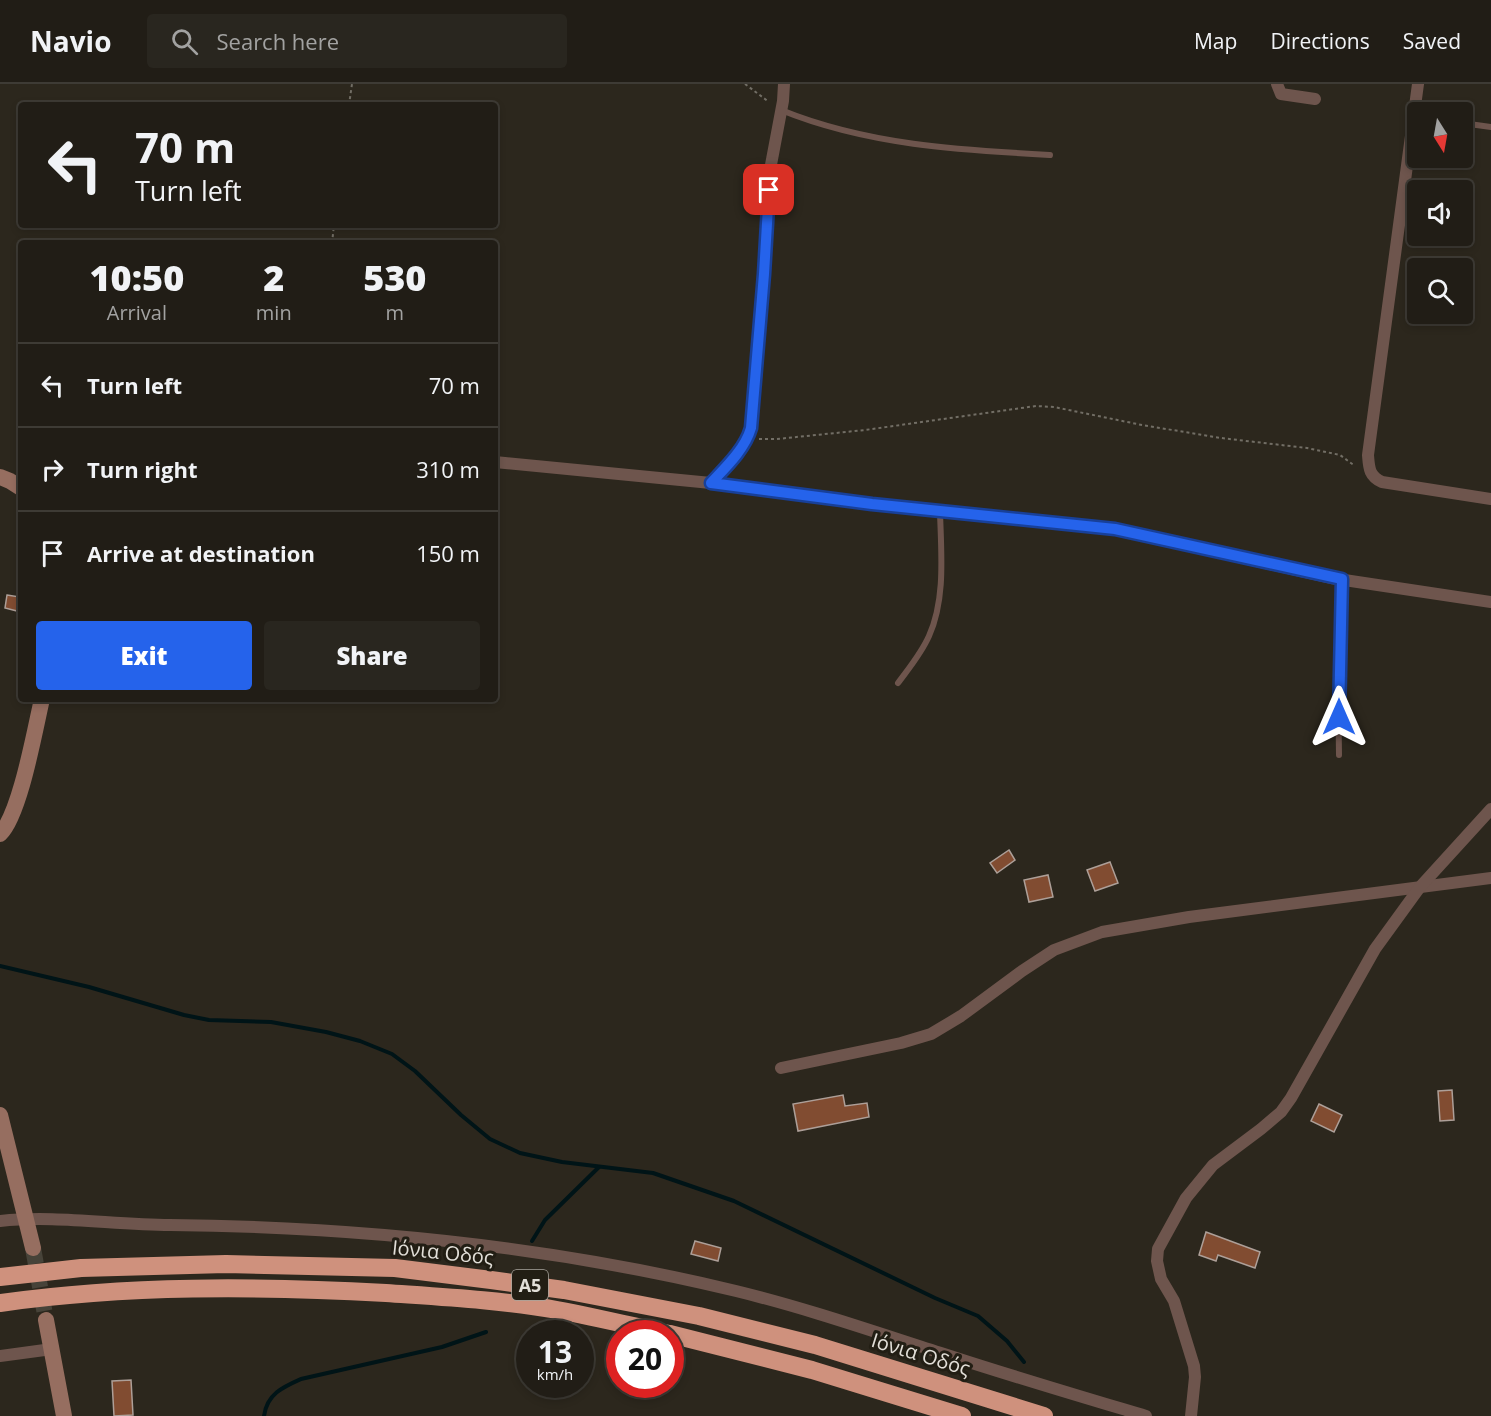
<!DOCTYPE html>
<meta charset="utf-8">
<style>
body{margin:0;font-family:"Open Sans",sans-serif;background:#29261f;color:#f1f3f6;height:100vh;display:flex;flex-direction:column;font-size:22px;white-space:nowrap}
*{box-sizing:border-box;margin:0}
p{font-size:20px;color:#a2a2a1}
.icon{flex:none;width:33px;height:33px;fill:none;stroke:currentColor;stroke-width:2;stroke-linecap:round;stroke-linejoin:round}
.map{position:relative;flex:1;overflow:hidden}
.drawer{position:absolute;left:18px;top:156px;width:480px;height:462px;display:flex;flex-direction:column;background:#211d16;border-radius:6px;box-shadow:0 3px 9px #0003,0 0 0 2px #3e3b35}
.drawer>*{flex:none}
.guide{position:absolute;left:18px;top:18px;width:480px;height:126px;border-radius:6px;box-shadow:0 3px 9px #0003,0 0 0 2px #3e3b35;background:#211d16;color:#f1f3f6;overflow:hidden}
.needle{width:39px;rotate:169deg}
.fabs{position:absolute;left:1407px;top:18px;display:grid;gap:12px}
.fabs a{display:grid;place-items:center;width:66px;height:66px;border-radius:6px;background:#211d16;box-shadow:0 3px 9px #0003,0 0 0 2px #3e3b35;font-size:30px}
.speed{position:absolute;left:516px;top:1236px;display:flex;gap:12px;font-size:30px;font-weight:700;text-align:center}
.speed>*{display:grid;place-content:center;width:78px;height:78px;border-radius:50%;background:#211d16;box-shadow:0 3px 9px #0003,0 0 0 2px #3e3b35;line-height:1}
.speed small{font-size:15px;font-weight:400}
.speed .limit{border:9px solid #d22;background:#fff;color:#111}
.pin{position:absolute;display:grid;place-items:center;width:51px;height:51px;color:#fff;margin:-26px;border-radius:12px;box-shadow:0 3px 9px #0006}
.me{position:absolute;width:66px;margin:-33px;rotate:0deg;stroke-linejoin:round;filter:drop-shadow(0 0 4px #0008)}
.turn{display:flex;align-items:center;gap:21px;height:126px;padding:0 18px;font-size:27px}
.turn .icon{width:78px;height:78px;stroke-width:2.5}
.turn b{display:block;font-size:42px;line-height:51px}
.eta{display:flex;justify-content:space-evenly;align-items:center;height:102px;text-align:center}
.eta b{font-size:36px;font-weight:800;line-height:42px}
.action{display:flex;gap:12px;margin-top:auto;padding:12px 18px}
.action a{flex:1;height:69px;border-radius:6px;background:#2563eb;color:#fff;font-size:24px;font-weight:800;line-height:69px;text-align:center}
.action a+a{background:#29261f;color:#f1f3f6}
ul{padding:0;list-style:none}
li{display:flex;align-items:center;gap:18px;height:84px;padding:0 18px;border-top:2px solid #3e3b35}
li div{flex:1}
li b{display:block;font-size:22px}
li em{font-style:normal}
header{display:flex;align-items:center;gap:36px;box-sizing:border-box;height:84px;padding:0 30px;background:#211d16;border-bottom:2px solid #3e3b35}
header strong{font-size:28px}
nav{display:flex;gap:33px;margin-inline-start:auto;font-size:21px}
.search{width:420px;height:54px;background:#29261f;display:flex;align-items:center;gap:15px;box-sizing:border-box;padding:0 21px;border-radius:6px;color:#a2a2a1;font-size:22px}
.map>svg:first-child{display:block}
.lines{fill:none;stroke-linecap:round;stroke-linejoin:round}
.stream{stroke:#001417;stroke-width:4}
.building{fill:#814c31;stroke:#ad9f98;stroke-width:1.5}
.secondary-tunnel{stroke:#474339;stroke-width:16;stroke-dasharray:16 8;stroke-linecap:butt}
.path{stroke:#726e65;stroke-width:2;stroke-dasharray:3 3;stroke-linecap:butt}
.lane{stroke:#6e554d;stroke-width:6}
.street{stroke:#6e554d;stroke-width:12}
.secondary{stroke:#966e60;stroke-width:16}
.highway{stroke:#cf917d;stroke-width:18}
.route-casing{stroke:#184099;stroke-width:15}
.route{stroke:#2563eb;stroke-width:10}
.labels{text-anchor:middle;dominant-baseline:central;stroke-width:6;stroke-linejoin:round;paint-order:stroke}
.shield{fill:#221e14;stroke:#a8a59d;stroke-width:1.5}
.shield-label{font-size:18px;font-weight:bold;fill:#e2dfd8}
.street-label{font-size:20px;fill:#e2dfd8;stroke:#221e14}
</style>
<header>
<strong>Navio</strong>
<div class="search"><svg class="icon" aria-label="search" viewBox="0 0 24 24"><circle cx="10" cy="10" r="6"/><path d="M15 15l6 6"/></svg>Search here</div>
<nav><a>Map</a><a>Directions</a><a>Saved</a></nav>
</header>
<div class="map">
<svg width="1491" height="1332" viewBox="0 0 1491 1332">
<rect width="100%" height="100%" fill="#2c271d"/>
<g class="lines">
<g class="stream">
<path d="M0,882L89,903L184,931L209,936L271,938L326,948L360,957L392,970L415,987L461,1031L490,1055L520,1069L562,1078L653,1089L734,1117L935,1214L978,1232L1007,1257L1024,1278"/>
<path d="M532,1157L545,1136L599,1083"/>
<path d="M264,1332C267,1310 283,1303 301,1295L442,1263L486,1248"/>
</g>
</g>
<g class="building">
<path d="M7,511L20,513L17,527L5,524Z"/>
<path d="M1009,766L1015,776L997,789L990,779Z"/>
<path d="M1110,778L1118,799L1095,807L1087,786Z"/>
<path d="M1048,791L1053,813L1029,818L1024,796Z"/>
<path d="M1452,1006L1454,1036L1440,1037L1438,1007Z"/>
<path d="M843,1011L845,1022L867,1019L869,1033L798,1047L793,1020Z"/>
<path d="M1319,1020L1342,1031L1334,1048L1311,1037Z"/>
<path d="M1206,1148L1260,1168L1255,1184L1218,1171L1216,1177L1199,1171Z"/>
<path d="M695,1157L721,1164L718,1177L691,1170Z"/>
<path d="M131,1296L133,1331L114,1332L112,1297Z"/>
</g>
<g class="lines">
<path class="secondary-tunnel" d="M33,1164L46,1236"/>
<g class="path">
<path d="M745,0L769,18"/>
<path d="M349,21L352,0"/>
<path d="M332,159L334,141"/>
<path d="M759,355H777L865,346L1036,322L1054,323L1142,341L1221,354L1307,364L1340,371L1355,382"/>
</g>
<g class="lane">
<path d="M781,26C867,61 959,66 1050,71"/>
<path d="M1462,39L1491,43"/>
<path d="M898,599C909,584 921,570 929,552C946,514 941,468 940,427"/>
<path d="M1339,671L1338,595L1342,496"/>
</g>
<g class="street">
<path d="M1277,0L1281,10L1315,15"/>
<path d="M1418,0L1368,371C1369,384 1369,392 1382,398L1491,415"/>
<path d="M495,378L711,399L872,420L1115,445L1331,494L1491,518"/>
<path d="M711,399C726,383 745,365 751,344L764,190L770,86L783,17L784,0"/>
<path d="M781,984L901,959L931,950L961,932L1022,887L1054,866L1102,848L1189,833L1491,794"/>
<path d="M0,1137C56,1131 114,1141 170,1141C360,1143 550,1162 736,1207C806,1224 875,1248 944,1270C1011,1292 1079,1312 1146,1332"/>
<path d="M0,1272L52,1265"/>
<path d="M1191,1332L1195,1293L1194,1282L1174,1217L1161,1195L1157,1177L1158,1165L1186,1114L1213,1081L1261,1045L1281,1028L1291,1014L1375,865L1420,803L1491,725"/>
</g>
<g class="secondary">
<path d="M0,393L10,397L21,404"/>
<path d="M0,750C20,731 35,645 42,615"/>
<path d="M0,1031L33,1164"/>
<path d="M46,1236L64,1332"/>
</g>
<g class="highway">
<path d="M0,1193L81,1184L226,1180L395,1184L491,1196L564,1206L699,1232L815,1261L1044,1332"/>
<path d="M0,1219C128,1201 257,1202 386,1209C443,1213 501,1216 557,1226C595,1233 632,1242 669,1250"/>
<path d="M670,1250L812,1286L962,1332"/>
</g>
</g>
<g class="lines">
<defs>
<path id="route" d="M769,106L764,190L751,344C745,365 726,383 711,399L872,420L1115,445L1342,495L1339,633"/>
</defs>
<use href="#route" class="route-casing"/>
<use href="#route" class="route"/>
</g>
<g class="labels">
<rect class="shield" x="512" y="1186" width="36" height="30" rx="4.5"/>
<g class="shield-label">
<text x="530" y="1201">Α5</text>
</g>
<g class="street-label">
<text transform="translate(443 1168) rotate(6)">Ιόνια Οδός</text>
<text transform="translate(921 1270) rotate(17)">Ιόνια Οδός</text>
</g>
</g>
</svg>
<div class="fabs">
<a><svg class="needle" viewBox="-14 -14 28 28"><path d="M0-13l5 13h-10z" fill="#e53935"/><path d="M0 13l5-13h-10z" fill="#a2a2a1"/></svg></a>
<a><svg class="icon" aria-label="sound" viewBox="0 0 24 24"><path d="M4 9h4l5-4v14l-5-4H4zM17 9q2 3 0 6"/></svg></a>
<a><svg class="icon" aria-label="search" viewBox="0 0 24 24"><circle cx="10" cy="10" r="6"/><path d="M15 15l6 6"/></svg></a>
</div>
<div class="speed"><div>13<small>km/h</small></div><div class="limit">20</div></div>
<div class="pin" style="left:769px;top:106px;background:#d93025"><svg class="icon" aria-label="arrive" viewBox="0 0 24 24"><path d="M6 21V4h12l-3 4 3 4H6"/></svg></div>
<svg class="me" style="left:1339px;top:633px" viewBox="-20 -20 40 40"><path d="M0-17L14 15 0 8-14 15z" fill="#2563eb" stroke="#fff" stroke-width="4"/></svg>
<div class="guide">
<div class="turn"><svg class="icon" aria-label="left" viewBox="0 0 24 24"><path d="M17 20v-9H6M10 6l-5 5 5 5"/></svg><div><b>70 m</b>Turn left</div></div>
</div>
<section class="drawer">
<div class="eta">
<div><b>10:50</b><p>Arrival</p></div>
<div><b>2</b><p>min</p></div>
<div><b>530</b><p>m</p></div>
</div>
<ul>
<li><svg class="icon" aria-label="left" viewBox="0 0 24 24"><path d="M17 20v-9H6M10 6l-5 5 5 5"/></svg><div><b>Turn left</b></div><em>70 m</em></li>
<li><svg class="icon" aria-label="right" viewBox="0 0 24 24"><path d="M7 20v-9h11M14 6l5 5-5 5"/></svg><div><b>Turn right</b></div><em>310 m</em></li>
<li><svg class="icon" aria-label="arrive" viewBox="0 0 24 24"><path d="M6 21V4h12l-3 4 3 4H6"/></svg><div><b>Arrive at destination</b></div><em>150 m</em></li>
</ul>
<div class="action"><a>Exit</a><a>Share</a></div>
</section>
</div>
